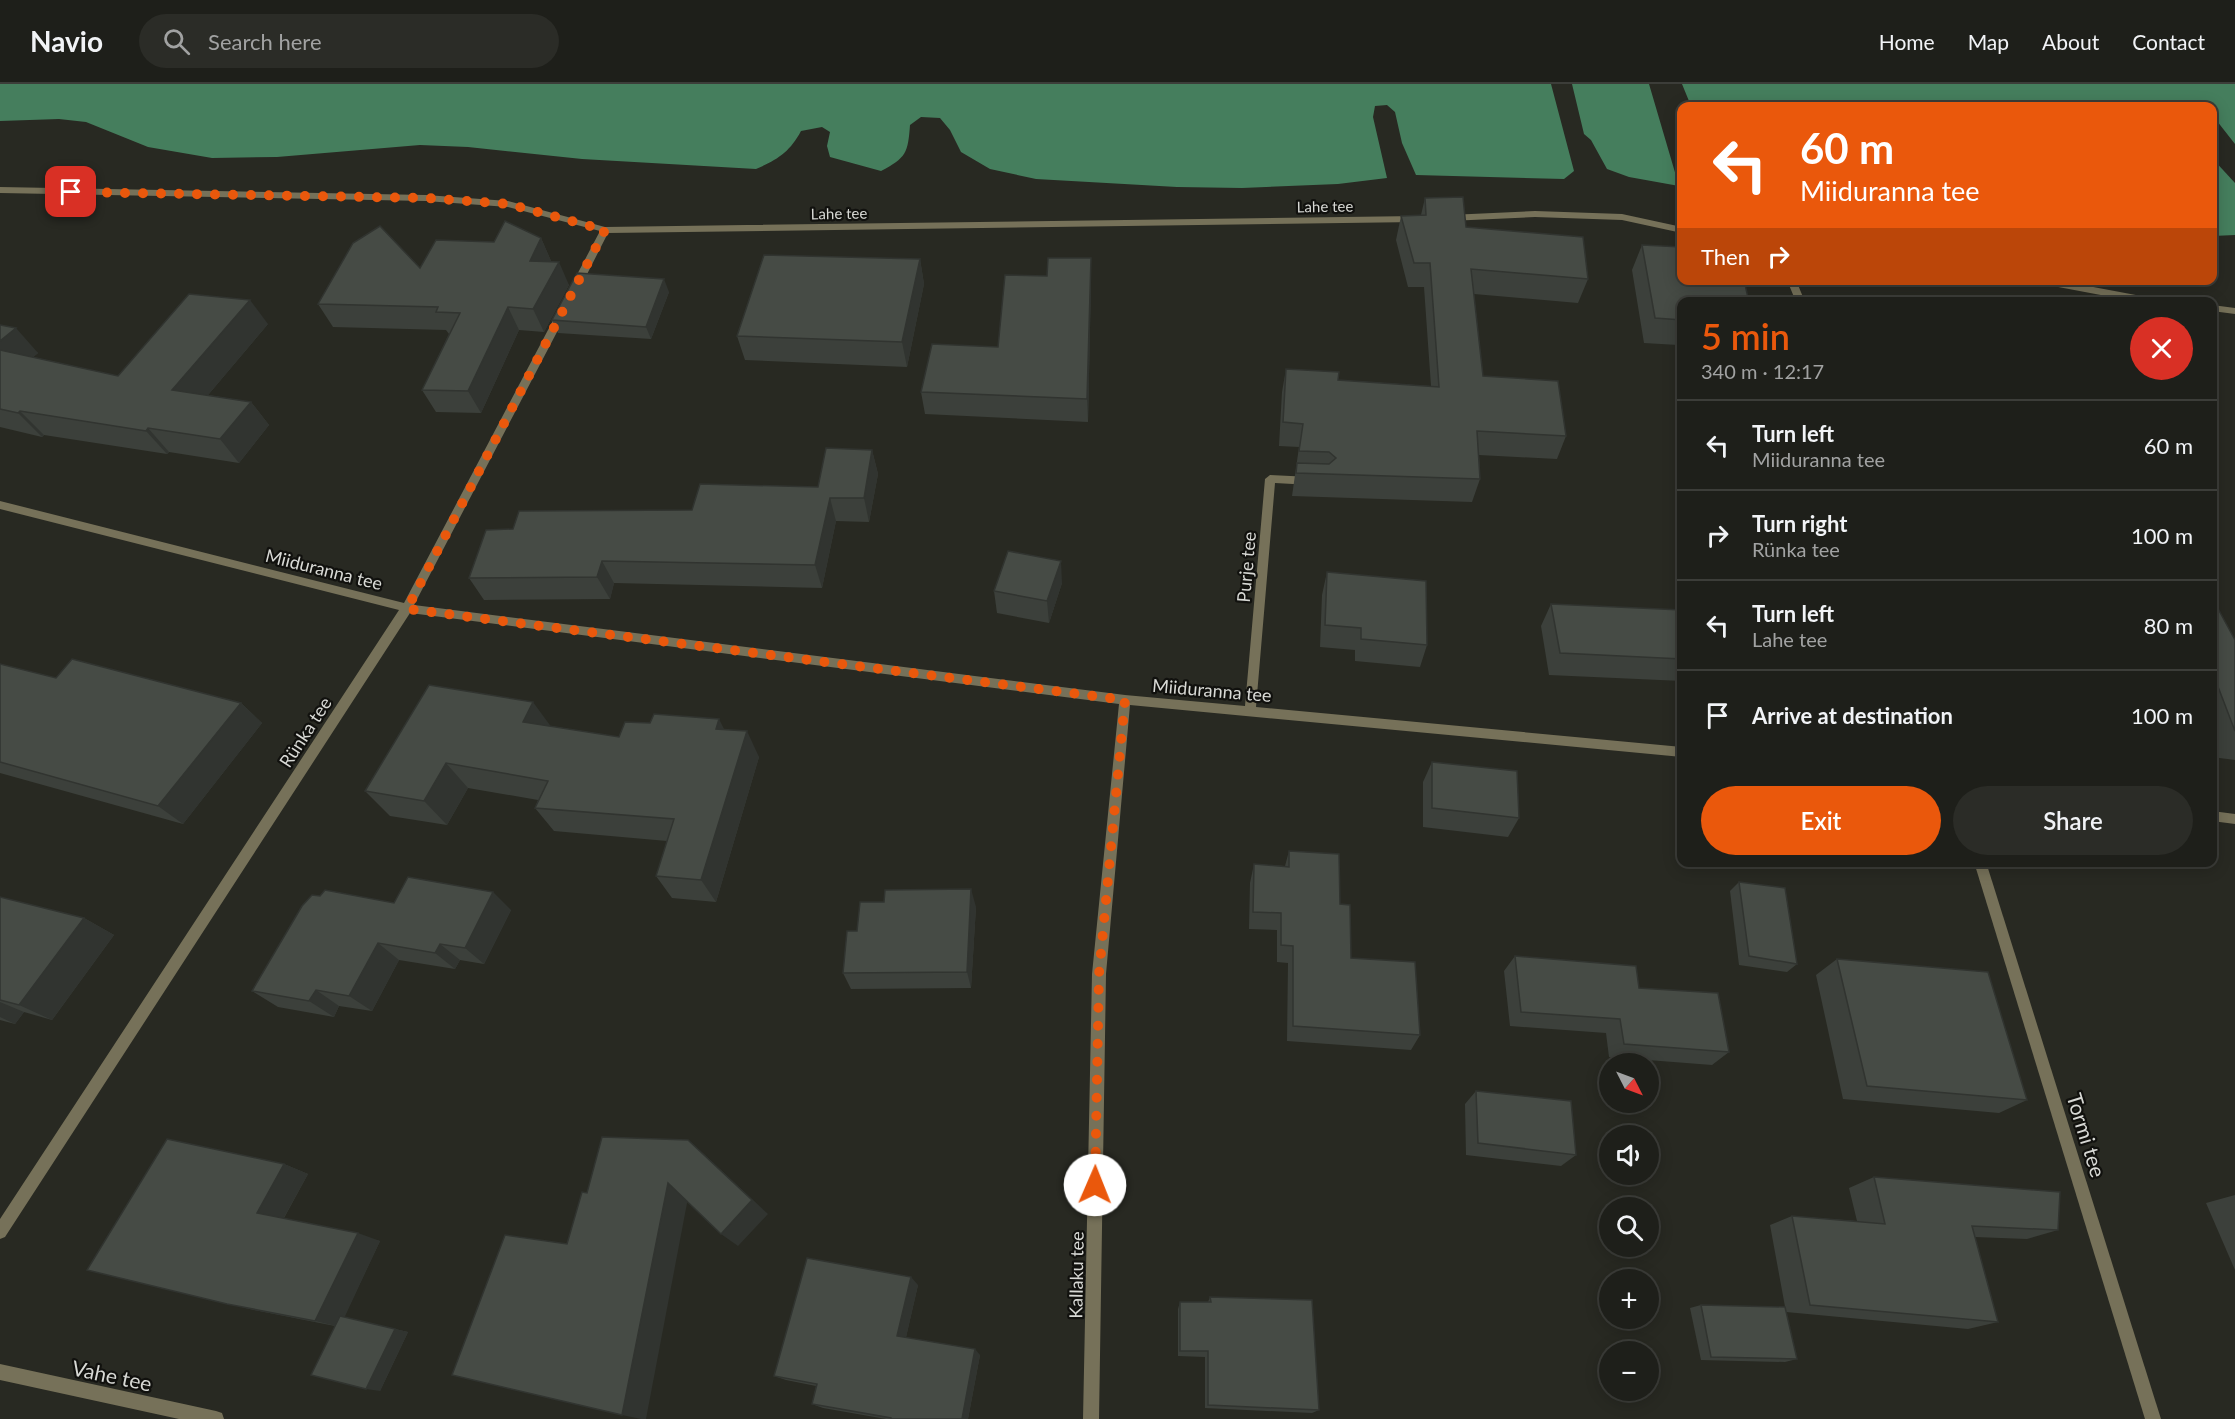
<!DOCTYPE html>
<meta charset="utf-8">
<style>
body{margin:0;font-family:Lato,sans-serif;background:#2b2c27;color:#f1f3f6;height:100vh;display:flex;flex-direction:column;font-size:22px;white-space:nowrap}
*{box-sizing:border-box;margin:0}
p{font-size:20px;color:#a1a2a2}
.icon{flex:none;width:33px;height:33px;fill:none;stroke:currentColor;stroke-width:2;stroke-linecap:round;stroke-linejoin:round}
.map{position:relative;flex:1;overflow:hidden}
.drawer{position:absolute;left:1677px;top:213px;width:540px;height:570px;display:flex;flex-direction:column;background:#1e1f1a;border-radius:12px;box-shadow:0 3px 15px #0003,0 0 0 2px #3c3d39}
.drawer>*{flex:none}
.hud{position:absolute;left:1677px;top:18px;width:540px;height:183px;border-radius:12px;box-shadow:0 3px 15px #0003,0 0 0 2px #3c3d39;background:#ea580c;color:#fff;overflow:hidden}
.needle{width:39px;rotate:132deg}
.tools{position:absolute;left:1599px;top:969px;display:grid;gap:12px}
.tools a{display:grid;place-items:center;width:60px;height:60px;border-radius:50%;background:#1e1f1a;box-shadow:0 3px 15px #0003,0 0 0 2px #3c3d39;font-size:30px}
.pin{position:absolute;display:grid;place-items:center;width:51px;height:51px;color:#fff;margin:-26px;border-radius:12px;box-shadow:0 3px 9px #0006}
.me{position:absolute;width:66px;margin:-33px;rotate:1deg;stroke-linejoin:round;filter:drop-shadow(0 0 4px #0008)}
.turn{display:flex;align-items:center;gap:21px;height:126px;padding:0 24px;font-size:27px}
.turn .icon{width:78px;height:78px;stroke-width:2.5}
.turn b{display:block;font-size:42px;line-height:51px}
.then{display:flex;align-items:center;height:57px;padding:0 24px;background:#0003;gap:12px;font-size:22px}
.round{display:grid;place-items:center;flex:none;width:63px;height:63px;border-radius:32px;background:#2b2c27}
.headline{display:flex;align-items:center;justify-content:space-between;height:102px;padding:0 24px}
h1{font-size:36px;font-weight:600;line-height:45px;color:#ea580c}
.primary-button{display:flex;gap:12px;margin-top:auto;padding:12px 24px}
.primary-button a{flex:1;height:69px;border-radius:36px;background:#ea580c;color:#fff;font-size:24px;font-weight:600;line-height:69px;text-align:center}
.primary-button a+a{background:#2b2c27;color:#f1f3f6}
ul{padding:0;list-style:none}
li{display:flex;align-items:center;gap:18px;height:90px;padding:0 24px;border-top:2px solid #3c3d39}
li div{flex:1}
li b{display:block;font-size:22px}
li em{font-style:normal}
header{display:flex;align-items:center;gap:36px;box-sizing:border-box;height:84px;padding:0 30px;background:#1e1f1a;border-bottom:2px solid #3c3d39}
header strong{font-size:28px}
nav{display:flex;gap:33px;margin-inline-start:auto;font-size:21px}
.search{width:420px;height:54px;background:#2b2c27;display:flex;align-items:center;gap:15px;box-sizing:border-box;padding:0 21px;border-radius:33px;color:#a1a2a2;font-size:22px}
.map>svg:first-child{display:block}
.water{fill:#457e5d}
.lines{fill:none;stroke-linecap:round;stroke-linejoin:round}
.street{fill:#767159;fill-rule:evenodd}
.wall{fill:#3c403b}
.shaded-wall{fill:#313430}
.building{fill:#464b45;stroke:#313430;stroke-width:1.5}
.route{stroke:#ea580c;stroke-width:10;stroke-dasharray:0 18}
.labels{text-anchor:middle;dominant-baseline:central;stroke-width:4.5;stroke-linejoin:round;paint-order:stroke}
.far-street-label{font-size:15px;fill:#d8d9d5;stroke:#11110e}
.street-label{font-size:18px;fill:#d8d9d5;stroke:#11110e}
.near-street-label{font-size:21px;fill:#d8d9d5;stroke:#11110e}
</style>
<header>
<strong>Navio</strong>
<div class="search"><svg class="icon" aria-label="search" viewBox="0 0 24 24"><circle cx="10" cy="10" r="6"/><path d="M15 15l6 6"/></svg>Search here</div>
<nav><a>Home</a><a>Map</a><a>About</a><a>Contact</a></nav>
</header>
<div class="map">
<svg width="2235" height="1335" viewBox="0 0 2235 1335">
<rect width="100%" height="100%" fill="#282922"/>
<g class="water">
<path d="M0,0H1551L1574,87L1564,95L1416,91L1402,59L1395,28L1387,21L1375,22L1373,33L1387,94L1338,100L1242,104L1177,103L1036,95L990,85L961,68L950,46L940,34L921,33L910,41C908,69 906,74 881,87L830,73L827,62L830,48L822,43L801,47C790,68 777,76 756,85L582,75L468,63L420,61L277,73L212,74L148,63L86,38L59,35L0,37Z"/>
<path d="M1572,0H1649L1679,102L1629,93L1607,85L1591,56L1584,50Z"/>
<path d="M1682,0H2235V60L2213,32L2212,22H1691Z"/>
<path d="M2212,74L2235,99V151L2213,152Z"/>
</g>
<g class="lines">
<g class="street">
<path d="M0,103L426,111L508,117L605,143L1417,132L1421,135L1417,138L608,149L580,204L575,207L570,204L600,147L508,123L426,117L0,109Z"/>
<path d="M1535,127L1622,130L1682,143V149L1622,136L1535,133L1449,137L1445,134L1449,131Z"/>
<path d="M1787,196H1796L1805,218H1796Z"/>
<path d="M2033,196H2056L2157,215L2161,218H2138L2037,199Z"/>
<path d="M2212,221L2235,224V230L2212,227Z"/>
<path d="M563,224L568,227L414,521L1125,611L1245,622L1265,395L1270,391L1311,393L1316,397L1311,401L1275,399L1256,623L1682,663V673L1130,621L1106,890L1099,1335H1083L1092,890L1119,620L410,529L5,1153L0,1155V1135L399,526L0,425V417L404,519L558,227Z"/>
<path d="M2212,727L2235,730V740L2212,737Z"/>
<path d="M1974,778H1986L2161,1335H2145Z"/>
<path d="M0,1280L216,1327L222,1329L224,1335H179L0,1296Z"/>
</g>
</g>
<g class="wall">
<path d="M1425,114L1466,143L1588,195L1578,219L1474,210L1483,292L1566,352L1557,375L1479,371L1480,395L1472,418L1292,412L1299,363L1279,362L1282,308L1286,285L1338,296L1431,302L1424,203H1408L1396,156L1401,132L1421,131Z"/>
<path d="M541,154L551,177L550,178L569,201L544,248L519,246L481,329L436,328L422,306L449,250L446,246L333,243L318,220L494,158Z"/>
<path d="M1642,161L1682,218V287L1678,261L1644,259L1632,186Z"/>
<path d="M1091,174V198L1088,338L925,330L921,308L998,263L1047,192Z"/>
<path d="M920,175L924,200L907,283L745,276L737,252Z"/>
<path d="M669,208L651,255L558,249L552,236Z"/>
<path d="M268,240L208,311L251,318L269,341L239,379L169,368L167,370L44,351L42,353L0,343V241L38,269L33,273L118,292Z"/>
<path d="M872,366L878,390L869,438L836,437L822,504L614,499L610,515L484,516L469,494L513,445L692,426L818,403Z"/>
<path d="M1327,488L1427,561L1420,583L1355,577V566L1320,563L1322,511Z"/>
<path d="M1062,499L1049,539L997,529L994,507Z"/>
<path d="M1551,520L1682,526V597L1549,591L1541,542Z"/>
<path d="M2212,521L2235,556V676L2212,673Z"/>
<path d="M0,580L56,594L241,619L262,639L183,740L0,689Z"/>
<path d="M551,642L619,653L724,646L759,673L716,818L672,814L656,792L667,757L554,747L535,724L538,716L468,704L447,741L390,732L365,707Z"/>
<path d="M1432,678L1519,734L1508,753L1423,743V698Z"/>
<path d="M1289,767L1340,820L1351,874L1420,951L1411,966L1287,957L1288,879L1277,878V846L1249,845L1250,799L1254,780L1285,782Z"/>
<path d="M1739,798L1797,880L1787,888L1739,881L1730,807Z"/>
<path d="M320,812L394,819L511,826L484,880L460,876L455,885L399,876L372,927L339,922L334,933L278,923L252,907Z"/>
<path d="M0,813L84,834L114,851L52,936L24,928L15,940L0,936Z"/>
<path d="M976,823L971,904L851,905L843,889L857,847Z"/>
<path d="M1515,872L1639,904L1729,968L1712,981L1609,973L1606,949L1510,942L1504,887Z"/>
<path d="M1837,875L2027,1016L1999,1029L1843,1015L1816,891Z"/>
<path d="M1476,1007L1576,1071L1561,1082L1466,1071L1465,1020Z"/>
<path d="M284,1080L308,1090L284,1134L380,1157L344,1233L408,1248L380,1307L335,1242L254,1226L87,1186Z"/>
<path d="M1874,1093L2058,1146L2027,1155L1975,1153L1998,1238L1968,1245L1786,1228L1770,1141L1792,1132L1857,1137L1849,1104Z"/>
<path d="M2235,1111V1186L2206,1119Z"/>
<path d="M918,1201L906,1253L980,1271L968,1335H886L823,1324L812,1320L816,1302L786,1296L774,1292Z"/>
<path d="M1210,1213L1319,1326L1312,1329L1205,1324V1273L1178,1272V1225L1180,1218H1208Z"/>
<path d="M1701,1221L1797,1275L1785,1278L1701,1276L1690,1224Z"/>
</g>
<g class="shaded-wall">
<path d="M541,154L551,177L541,199L530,177Z"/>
<path d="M1091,174V198L1088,338L1087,315Z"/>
<path d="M920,175L924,200L907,283L902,258Z"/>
<path d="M559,178L569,201L544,248L533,225Z"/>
<path d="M664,195L669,208L651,255L646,243Z"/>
<path d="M250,216L268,240L192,330L172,306Z"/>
<path d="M508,223L519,246L481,329L468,307Z"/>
<path d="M16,244L38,269L16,288L0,272V257Z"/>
<path d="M251,318L269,341L239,379L220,355Z"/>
<path d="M20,327L44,351L42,353L18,329Z"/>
<path d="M148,344L169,368L167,370L146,347Z"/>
<path d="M872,366L878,390L869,438L864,414Z"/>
<path d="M830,414L836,437L822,504L815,481Z"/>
<path d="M602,477L614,499L610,515L597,493Z"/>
<path d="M1061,477L1062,499L1049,539L1047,517Z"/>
<path d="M533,618L552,644L523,638Z"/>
<path d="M241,619L262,639L183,740L158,722Z"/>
<path d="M719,635L732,661L716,645Z"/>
<path d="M747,647L759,673L716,818L701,796Z"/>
<path d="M446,679L468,704L447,741L424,717Z"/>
<path d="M971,805L976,823L971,904L967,888Z"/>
<path d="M493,808L511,826L484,880L465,864Z"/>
<path d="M84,834L114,851L52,936L19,921Z"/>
<path d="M378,859L399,876L372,927L349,912Z"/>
<path d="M440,860L460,876L455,885L435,869Z"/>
<path d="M316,906L339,922L334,933L309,917Z"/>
<path d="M0,918L24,928L15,940L0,933Z"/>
<path d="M688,1056L706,1072L768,1130L738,1162L721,1150Z"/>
<path d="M284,1080L308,1090L282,1137L257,1129Z"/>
<path d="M668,1099L688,1114L646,1335H641L622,1331Z"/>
<path d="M358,1149L380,1157L340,1243L315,1237Z"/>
<path d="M911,1193L918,1201L905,1258L897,1252Z"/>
<path d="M395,1245L408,1248L380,1307L366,1305Z"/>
<path d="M975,1265L980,1271L968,1335H962Z"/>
</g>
<g class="building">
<path d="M1463,113L1466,143L1583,153L1588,195L1471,185L1483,292L1558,297L1566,352L1477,347L1480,395L1296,389L1297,379L1329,380L1336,374L1329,368L1299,367L1303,340L1283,338L1286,285L1339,288L1338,296L1439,303L1430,179H1414L1401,132L1426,131L1425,114Z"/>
<path d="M505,137L541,154L530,177L559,178L533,225L508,223L468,307L422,306L460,229L436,228L438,223L318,220L353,159L380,142L420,184L436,156L494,158Z"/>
<path d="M1642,161L1682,163V196H1744L1749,218H1682V236L1655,234Z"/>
<path d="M764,171L920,175L902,258L737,252Z"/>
<path d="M1048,174H1091L1087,315L921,308L932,260L998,263L1005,191L1047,192Z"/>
<path d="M577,189L664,195L646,243L552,236Z"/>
<path d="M189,210L250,216L172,306L251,318L220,355L148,344L146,347L20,327L18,329L0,325V266L118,292Z"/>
<path d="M0,241L16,244L0,257Z"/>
<path d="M826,364L872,366L864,414H830L815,481L602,477L597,493L469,494L486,446L513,445L519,427L692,426L700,400L818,403Z"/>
<path d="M1008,467L1061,477L1047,517L994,507Z"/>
<path d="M1327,488L1426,497L1427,561L1361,555V544L1325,541Z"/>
<path d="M1551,520L1682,526V575L1560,569Z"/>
<path d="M2212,521H2216L2235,556V647L2212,587Z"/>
<path d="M72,575L241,619L158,722L0,678V580L56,594Z"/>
<path d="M429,601L533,618L523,638L619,653L625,638L650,639L654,630L719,635L716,645L747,647L701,796L656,792L674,735L535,724L548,697L446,679L424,717L365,707Z"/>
<path d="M1432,678L1517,687L1519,734L1432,724Z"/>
<path d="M1289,767L1339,770L1340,820L1350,821L1351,874L1415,878L1420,951L1293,942V862L1281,861V829L1253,828L1254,780L1289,783Z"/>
<path d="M408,793L493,808L465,864L440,860L435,869L378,859L349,912L316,906L309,917L252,907L302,822L312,811L320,812L325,806L394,819Z"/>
<path d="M1739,798L1785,804L1797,880L1749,872Z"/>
<path d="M971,805L967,888L843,889L847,847H857L860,818H884L885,806Z"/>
<path d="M0,813L84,834L19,921L0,916Z"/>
<path d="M1515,872L1636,882L1639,904L1718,909L1729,968L1624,960L1620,935L1521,928Z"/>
<path d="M1837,875L1988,888L2027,1016L1867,1002Z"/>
<path d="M1476,1007L1571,1017L1576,1071L1478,1059Z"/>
<path d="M602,1053L688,1056L752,1116L721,1150L668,1099L622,1331L452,1291L505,1151L567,1160L582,1108L587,1109Z"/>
<path d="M167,1055L284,1080L257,1129L358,1149L315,1237L227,1220L87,1186Z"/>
<path d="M1874,1093L2060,1108L2058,1146L1972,1142L1998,1238L1810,1221L1792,1132L1885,1140Z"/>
<path d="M807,1174L911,1193L897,1252L975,1265L962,1335H891V1334L812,1320L817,1300L774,1292Z"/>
<path d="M1210,1213L1312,1216L1319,1326L1208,1321V1267H1180V1218H1211Z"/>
<path d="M1701,1221L1785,1223L1797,1275L1711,1273Z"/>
<path d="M340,1232L395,1245L366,1305L311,1291Z"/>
</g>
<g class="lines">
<path class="route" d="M71,108L426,114L508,120L605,146L407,525L1125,616L1099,890L1095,1101"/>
</g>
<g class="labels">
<g class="far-street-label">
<text transform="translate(1325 122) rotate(-1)">Lahe tee</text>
<text transform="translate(839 129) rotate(-1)">Lahe tee</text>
</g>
<g class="street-label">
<text transform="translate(1246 483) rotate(-85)">Purje tee</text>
<text transform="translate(324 485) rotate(14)">Miiduranna tee</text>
<text transform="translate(1212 606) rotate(5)">Miiduranna tee</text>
<text transform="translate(305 648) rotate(-57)">Rünka tee</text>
<text transform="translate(1076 1191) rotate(-89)">Kallaku tee</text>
</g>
<g class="near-street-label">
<text transform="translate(2087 1051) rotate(73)">Tormi tee</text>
<text transform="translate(112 1291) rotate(12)">Vahe tee</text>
</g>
</g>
</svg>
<div class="tools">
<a><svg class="needle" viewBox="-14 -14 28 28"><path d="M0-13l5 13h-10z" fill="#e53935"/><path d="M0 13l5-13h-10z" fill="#a1a2a2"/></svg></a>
<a><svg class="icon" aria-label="sound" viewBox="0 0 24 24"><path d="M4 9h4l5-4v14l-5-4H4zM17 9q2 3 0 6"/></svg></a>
<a><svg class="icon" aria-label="search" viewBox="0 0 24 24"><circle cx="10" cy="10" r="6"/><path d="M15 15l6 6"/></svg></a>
<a>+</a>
<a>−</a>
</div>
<div class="pin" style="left:71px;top:108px;background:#d93025"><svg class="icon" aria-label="arrive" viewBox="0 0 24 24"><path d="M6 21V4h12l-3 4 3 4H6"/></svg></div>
<svg class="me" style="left:1095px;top:1101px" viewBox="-20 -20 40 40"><circle r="19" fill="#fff"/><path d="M0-13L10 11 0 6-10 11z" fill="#ea580c"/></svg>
<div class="hud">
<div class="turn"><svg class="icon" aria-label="left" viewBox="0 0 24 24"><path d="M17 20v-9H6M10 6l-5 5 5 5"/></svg><div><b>60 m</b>Miiduranna tee</div></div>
<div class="then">Then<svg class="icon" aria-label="right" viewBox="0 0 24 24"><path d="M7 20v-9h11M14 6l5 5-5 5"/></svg></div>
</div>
<section class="drawer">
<div class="headline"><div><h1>5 min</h1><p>340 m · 12:17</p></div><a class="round" style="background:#d93025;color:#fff"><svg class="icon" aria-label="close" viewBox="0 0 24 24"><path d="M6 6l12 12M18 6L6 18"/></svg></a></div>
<ul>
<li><svg class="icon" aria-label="left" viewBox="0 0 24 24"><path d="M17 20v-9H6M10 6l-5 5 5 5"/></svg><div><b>Turn left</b><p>Miiduranna tee</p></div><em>60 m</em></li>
<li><svg class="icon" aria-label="right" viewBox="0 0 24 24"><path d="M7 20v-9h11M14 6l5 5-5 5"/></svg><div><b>Turn right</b><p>Rünka tee</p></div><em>100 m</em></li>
<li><svg class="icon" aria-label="left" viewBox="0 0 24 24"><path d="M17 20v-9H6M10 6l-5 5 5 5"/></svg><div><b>Turn left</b><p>Lahe tee</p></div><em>80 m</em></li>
<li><svg class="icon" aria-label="arrive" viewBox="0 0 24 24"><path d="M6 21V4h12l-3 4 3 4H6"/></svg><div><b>Arrive at destination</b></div><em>100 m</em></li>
</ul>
<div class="primary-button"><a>Exit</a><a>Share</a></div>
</section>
</div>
